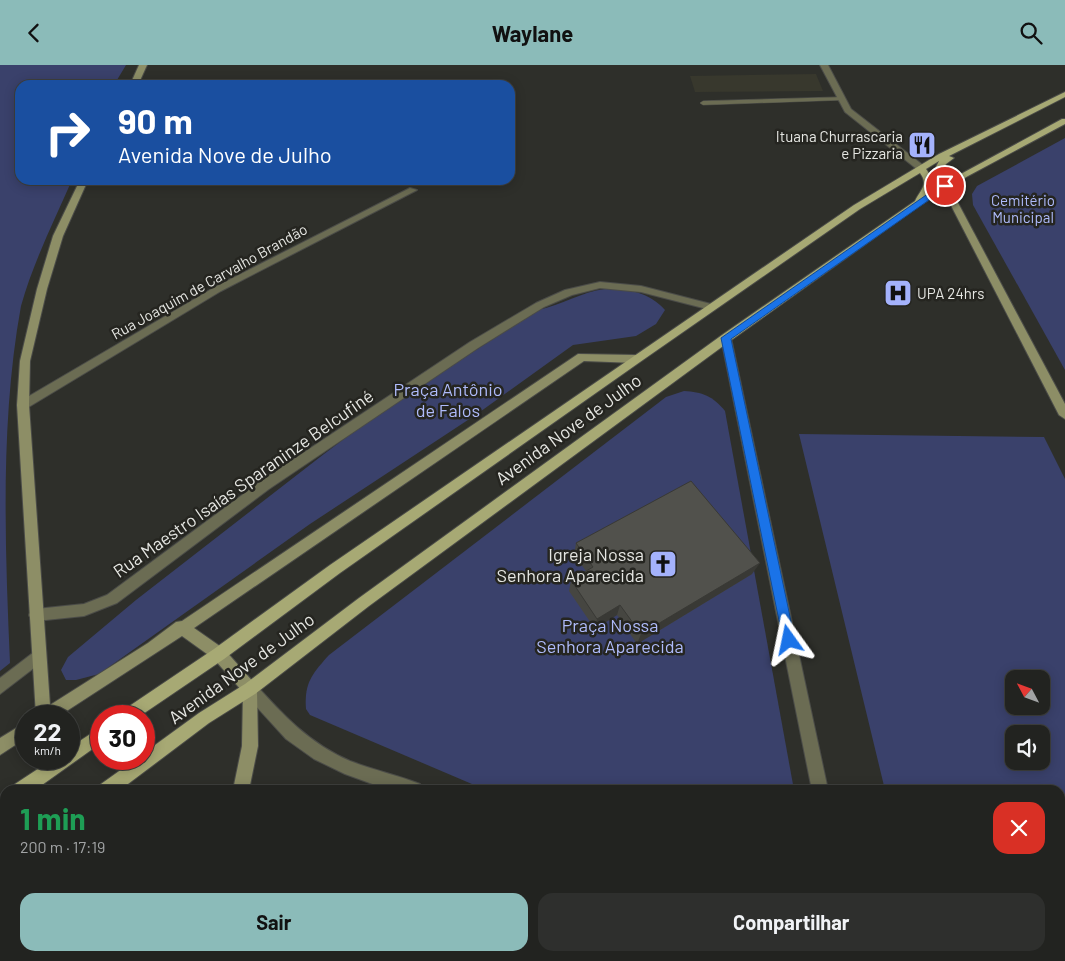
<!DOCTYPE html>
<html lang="pt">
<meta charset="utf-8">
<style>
body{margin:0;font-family:Barlow,sans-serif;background:#2e2f2d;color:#f1f3f6;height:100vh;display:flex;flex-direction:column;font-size:19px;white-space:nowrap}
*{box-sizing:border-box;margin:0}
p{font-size:16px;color:#a2a4a5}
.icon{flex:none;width:28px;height:28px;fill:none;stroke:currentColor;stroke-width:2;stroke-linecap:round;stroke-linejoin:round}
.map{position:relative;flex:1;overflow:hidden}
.side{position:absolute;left:0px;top:720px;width:1065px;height:176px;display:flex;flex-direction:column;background:#222320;border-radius:15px 15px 0 0;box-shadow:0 2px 12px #0003,0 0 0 1px #3f403e}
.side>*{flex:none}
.hud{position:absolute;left:15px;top:15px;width:500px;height:105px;border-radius:15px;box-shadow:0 2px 12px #0003,0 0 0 1px #3f403e;background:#1a4fa0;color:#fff;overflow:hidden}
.needle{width:32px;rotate:311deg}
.fabs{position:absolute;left:1005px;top:605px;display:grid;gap:10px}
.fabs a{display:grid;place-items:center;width:45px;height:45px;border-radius:10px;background:#222320;box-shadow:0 2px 12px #0003,0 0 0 1px #3f403e;font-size:25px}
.speed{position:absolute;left:15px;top:640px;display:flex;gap:10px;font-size:25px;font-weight:700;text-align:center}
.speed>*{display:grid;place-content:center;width:65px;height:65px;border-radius:50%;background:#222320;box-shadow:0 2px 12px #0003,0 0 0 1px #3f403e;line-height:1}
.speed small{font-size:12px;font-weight:400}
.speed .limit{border:8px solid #d22;background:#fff;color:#111}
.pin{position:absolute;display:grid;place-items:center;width:42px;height:42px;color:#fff;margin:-21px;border:2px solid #fff;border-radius:50%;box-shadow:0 1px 5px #0007}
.me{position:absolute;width:55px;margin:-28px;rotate:348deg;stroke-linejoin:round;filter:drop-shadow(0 0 4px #0008)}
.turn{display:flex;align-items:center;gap:18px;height:105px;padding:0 20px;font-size:22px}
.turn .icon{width:65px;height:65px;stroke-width:2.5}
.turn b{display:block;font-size:35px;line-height:42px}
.round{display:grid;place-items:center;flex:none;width:52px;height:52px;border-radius:15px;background:#2e2f2d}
.headline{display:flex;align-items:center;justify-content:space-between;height:85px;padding:0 20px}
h1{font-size:30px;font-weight:700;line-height:38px;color:#1e9e55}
.button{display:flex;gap:10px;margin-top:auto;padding:10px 20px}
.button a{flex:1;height:58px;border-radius:15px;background:#8bbbb9;color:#111;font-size:20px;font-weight:700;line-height:58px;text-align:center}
.button a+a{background:#2e2f2d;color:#f1f3f6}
header{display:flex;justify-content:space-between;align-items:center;height:65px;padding:0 20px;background:#8bbbb9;color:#111;font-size:22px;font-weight:700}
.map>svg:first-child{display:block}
.built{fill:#38382d}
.green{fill:#3a416b;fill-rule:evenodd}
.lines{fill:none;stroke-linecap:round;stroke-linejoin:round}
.lane-casing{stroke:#4b4c48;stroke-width:1}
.street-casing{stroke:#4b4c48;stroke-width:2}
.secondary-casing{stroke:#4b4c48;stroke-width:2}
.primary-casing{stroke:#4b4c48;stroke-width:2}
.lane{fill:#6b6c53;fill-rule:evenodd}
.street{fill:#6b6c53;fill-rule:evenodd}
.secondary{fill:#8d8e66;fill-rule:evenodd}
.primary{fill:#a7a974;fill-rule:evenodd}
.wall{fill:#464641}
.shaded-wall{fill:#393935}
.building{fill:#51514c;stroke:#393935}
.route{fill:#1a73e8;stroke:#114b97}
.labels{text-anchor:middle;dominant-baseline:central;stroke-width:5;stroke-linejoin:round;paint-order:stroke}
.far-poi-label{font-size:15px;fill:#e6e7e3;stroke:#252520;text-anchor:end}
.far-park-label{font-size:15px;fill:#afbbfb;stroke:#252520}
.far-street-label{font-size:15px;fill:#e6e7e3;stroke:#252520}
.park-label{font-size:18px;fill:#afbbfb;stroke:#252520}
.street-label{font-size:18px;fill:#e6e7e3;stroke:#252520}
.poi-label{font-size:18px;fill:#e6e7e3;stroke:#252520;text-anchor:end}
</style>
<header><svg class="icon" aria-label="back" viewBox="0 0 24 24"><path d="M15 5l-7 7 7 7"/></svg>Waylane<svg class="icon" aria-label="search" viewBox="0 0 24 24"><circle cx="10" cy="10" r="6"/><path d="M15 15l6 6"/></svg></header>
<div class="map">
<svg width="1065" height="896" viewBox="0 0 1065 896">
<rect width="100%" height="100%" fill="#2e2f2a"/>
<path class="built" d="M816,9L823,26L695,27L690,11Z"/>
<g class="green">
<path d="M0,0H126L114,20H20V115H72C54,156 33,198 21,241C0,356 5,481 10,598L0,606Z"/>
<path d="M1065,73V305L973,140L972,129L977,121Z"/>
<path d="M605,224C629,224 649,227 665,245L656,259L636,271L573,280L477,349L310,459L99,609L76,615H66L61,605L68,592L136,535L324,389L380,347L538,245C562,240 581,227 605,224Z"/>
<path d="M684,326C702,327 713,331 725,346L794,725H486L310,650L306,644C304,618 312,609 329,590L666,332Z"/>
<path d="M799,369L1044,372L1065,414V765H1060V725H885ZM1014,614H1041V641H1014ZM1014,669H1041V696H1014Z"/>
</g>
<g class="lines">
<defs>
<path id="lane" d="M843,32L845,33V35L703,40L700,38L703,36Z"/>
<g id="street">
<path d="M820,0H828L851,44L924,101V105H918L845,47Z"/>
<path d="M410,123L417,125L221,226L27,343H19L17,340L19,337L215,222Z"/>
<path d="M600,217L641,221L711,239L716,242L711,245L641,227L600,223L572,230L544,242L478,283L269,424L117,538L84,551L36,556L31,555L29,550L31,545L36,544L84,539L107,530L261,416L470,277L536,238L565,225Z"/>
<path d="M726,269L731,273L828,725H812L721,273Z"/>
<path d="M38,584L43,586L45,591L43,596L0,629V613Z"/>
<path d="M250,617L255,619C284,651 310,679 350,696C373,705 397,710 420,719L422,725H389L345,709L314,694L286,674L245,629L243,624L245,619Z"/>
<path d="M1065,883V896H1043L1045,891H1060V885Z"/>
<path d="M815,891H844L846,896H817Z"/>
</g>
<g id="secondary">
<path d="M139,0H147L138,20H130Z"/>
<path d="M80,115H88L63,171L47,224L30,296L29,340L50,640L148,578L176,557L182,556L578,289L636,290L641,294L636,298L584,296L194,563L224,584L255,619L257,624L258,681L249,725H233L242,681L243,627L214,594L182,571L59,651H36L17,340L20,296L37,224L53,171Z"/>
<path d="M942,119L949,121L1065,339V354L1059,350L941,121Z"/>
<path d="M26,657V673L0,690V673Z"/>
<path d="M197,891H215L214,896H196Z"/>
</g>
<g id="primary">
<path d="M1065,27V32L949,91L954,93L946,99L943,104L948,116L1062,54H1065V59L968,111L919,141L730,276L369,541L255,629L209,658L120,725H99L101,719L136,694H144V688L199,648L245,619L359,533L722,270L915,136C920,125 929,120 920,108L860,144L640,297L340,508L224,594L140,651H120L122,646L214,584L330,500L854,140L939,89ZM939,96L935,104L940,120L928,128C935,117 933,114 926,104Z"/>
<path d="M101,662V678L35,725H13L15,719L53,694H69V683Z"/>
<path d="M5,728V746L0,748V730Z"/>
<path d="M5,793V810L0,812V795Z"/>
</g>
</defs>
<use href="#lane" class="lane-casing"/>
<use href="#street" class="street-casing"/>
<use href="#secondary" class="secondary-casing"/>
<use href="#primary" class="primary-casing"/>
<use href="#lane" class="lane"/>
<use href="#street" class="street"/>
<use href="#secondary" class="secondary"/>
<use href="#primary" class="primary"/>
</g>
<path class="wall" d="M576,478L752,509L637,579L617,550L595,564L569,526L571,515L586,506L574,490Z"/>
<g class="shaded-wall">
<path d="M760,498L752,509L637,579L641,569Z"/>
<path d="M620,540L617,550L595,564L597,554Z"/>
</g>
<path class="building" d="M691,416L760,498L641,569L620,540L597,554L571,515L593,502L576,478Z"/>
<path class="route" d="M942,119L949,121L731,274L795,575L794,579L789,581L785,579L783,575L721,273Z"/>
<defs>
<symbol id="restaurant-square" viewBox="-11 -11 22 22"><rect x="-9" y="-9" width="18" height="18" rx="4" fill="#a4b2fc" stroke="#252520"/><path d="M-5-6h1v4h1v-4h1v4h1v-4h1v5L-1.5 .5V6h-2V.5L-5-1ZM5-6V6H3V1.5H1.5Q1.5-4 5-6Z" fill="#111"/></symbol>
<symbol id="hospital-square" viewBox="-11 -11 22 22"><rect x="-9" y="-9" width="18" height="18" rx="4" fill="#a4b2fc" stroke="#252520"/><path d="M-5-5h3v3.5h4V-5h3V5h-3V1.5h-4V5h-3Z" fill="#111"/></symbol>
<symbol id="church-square" viewBox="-11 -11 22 22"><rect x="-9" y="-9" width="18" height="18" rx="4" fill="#a4b2fc" stroke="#252520"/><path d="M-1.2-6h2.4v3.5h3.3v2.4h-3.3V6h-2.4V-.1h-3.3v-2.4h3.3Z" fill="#111"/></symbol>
</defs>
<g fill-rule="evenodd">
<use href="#restaurant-square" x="906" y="64" width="32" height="32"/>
<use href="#hospital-square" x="882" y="212" width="32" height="32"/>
<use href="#church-square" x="647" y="483" width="32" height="32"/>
</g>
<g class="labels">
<g class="far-poi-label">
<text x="903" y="71">Ituana Churrascaria<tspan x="903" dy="17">e Pizzaria</tspan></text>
<text x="917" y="228" text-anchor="start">UPA 24hrs</text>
</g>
<g class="far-park-label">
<text x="1023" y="135">Cemitério<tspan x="1023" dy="17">Municipal</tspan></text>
</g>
<g class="far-street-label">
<text transform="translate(209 216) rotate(-29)">Rua Joaquim de Carvalho Brandão</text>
</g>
<g class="park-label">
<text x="448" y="324">Praça Antônio<tspan x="448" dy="21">de Falos</tspan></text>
<text x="610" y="560">Praça Nossa<tspan x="610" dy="21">Senhora Aparecida</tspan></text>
</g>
<g class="street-label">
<text transform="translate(568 364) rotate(-36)">Avenida Nove de Julho</text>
<text transform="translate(243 418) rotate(-35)">Rua Maestro Isaías Sparaninze Belcufiné</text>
<text transform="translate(241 603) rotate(-36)">Avenida Nove de Julho</text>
</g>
<g class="poi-label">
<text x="644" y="489">Igreja Nossa<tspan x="644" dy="21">Senhora Aparecida</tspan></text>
</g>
</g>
</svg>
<div class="fabs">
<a><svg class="needle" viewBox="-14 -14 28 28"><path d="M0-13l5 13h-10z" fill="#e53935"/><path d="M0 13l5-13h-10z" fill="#a2a4a5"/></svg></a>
<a><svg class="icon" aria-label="sound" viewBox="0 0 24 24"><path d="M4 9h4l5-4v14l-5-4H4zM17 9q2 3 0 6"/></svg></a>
</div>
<div class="speed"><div>22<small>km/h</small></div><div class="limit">30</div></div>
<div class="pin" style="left:945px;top:121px;background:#d93025"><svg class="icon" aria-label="arrive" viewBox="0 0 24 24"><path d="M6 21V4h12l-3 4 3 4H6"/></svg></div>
<svg class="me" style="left:789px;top:575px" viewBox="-20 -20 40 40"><path d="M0-17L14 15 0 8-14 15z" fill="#1a73e8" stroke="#fff" stroke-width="4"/></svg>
<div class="hud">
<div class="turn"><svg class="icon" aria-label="right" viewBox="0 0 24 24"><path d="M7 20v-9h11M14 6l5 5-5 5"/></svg><div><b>90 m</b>Avenida Nove de Julho</div></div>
</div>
<section class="side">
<div class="headline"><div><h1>1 min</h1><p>200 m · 17:19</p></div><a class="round" style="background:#d93025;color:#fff"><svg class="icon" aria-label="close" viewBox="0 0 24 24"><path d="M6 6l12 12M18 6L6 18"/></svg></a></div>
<div class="button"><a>Sair</a><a>Compartilhar</a></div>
</section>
</div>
